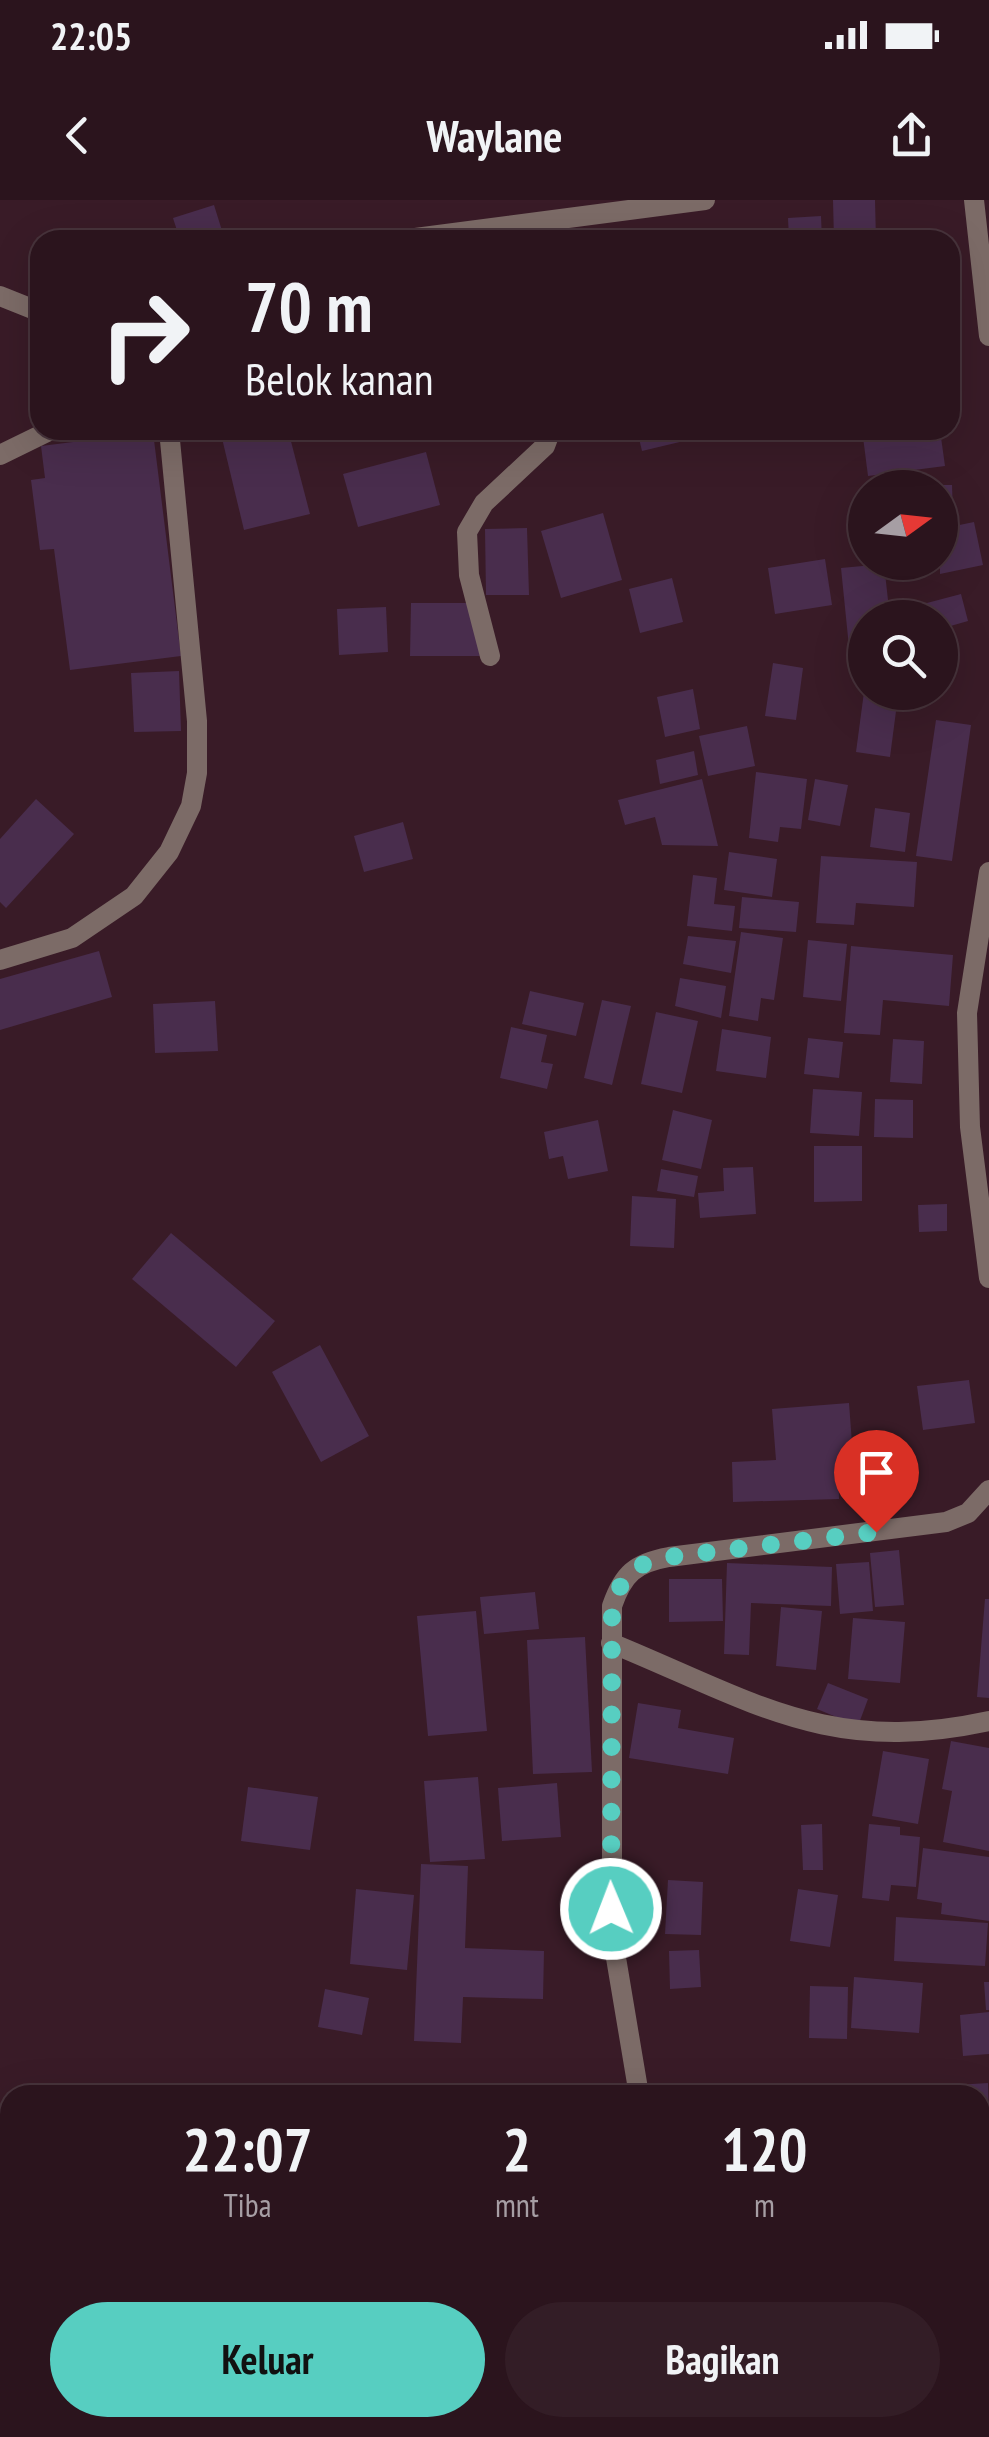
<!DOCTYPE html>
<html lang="id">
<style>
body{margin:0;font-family:"PT Sans Narrow",sans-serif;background:#331d26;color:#f1f3f6;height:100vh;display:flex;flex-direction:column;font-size:38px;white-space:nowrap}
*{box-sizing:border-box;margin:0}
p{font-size:32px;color:#a69ea4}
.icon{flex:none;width:55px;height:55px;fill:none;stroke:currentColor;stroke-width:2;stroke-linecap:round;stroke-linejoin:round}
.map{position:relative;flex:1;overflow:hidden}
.sheet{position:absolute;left:0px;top:1885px;width:990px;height:352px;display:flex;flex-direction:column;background:#2b141d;border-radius:30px 30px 0 0;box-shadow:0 10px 40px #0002,0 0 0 2px #47333b}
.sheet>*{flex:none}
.guide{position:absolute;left:30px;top:30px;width:930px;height:210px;border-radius:30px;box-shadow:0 10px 40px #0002,0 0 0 2px #47333b;background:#2b141d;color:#f1f3f6;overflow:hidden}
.needle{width:65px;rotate:75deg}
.fabs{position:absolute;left:848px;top:270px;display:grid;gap:20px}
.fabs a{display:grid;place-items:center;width:110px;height:110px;border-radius:50%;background:#2b141d;box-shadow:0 10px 40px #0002,0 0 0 2px #47333b;font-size:50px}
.pin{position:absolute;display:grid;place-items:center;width:85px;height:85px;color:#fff;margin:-102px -42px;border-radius:50% 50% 50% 0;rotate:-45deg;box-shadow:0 0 10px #0007}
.pin .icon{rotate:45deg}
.me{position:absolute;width:110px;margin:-55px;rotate:359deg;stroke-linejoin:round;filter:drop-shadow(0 0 8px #0008)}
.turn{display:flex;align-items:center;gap:35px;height:210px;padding:0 50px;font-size:45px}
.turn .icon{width:130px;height:130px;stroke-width:2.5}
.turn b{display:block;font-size:70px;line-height:85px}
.eta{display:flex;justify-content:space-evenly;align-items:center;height:170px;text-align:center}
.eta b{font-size:60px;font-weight:700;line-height:70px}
.action{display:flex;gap:20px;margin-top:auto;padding:20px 50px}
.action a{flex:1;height:115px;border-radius:60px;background:#57cec1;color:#111;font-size:40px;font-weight:700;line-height:115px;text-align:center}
.action a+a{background:#331d26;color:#f1f3f6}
.status{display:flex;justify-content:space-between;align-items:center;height:70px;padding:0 50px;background:#2b141d;direction:ltr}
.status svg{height:28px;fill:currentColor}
header{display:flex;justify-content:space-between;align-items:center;height:130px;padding:0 50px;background:#2b141d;font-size:45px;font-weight:700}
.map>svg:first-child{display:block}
.building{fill:#492d4d}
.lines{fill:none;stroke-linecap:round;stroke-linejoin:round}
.minor{stroke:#7c6b67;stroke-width:20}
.route{stroke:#57cec1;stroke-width:18;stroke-dasharray:0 32.4}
</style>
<div class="status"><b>22:05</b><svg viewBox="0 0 49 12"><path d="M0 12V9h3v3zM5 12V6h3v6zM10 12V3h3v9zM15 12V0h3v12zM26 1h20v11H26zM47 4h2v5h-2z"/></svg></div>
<header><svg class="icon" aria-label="back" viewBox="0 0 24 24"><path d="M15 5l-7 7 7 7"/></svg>Waylane<svg class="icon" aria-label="share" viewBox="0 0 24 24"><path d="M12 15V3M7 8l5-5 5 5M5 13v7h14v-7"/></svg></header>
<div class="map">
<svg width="989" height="2237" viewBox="0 0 989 2237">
<rect width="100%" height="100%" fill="#391b27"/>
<g class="building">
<path d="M833,0H875L876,40H834Z"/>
<path d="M214,5L224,37L180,40L173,18Z"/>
<path d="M821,16L822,40H789L788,18Z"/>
<path d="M767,30L768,40H707V38Z"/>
<path d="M220,230H288L310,314L244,330Z"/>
<path d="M302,230H327V232L304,236Z"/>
<path d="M637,230H708L709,235L642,251Z"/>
<path d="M919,230H940L945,266L868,276L863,237Z"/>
<path d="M153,232L181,456L70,470L54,349L40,350L31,280L45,278L41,246Z"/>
<path d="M426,252L440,305L358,327L343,274Z"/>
<path d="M940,285H952L953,314H940Z"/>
<path d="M603,313L622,380L561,398L541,331Z"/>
<path d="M974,322L983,365L940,374V329Z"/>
<path d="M527,328L529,395H486L485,329Z"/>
<path d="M825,359L832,405L775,414L768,368Z"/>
<path d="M884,364L890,418H865V455L850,457L841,368Z"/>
<path d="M672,378L683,422L640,433L629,389Z"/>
<path d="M961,394L968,421L940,429V418H911L908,408Z"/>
<path d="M411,403H471L480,456H410Z"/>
<path d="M386,407L388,452L339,455L337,409Z"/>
<path d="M773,463L803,468L796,520L765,516Z"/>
<path d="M179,471L181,531L134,532L131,473Z"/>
<path d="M693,489L700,529L665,537L657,497Z"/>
<path d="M864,492L898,496L890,557L856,552Z"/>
<path d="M936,520L971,525L952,661L916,656Z"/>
<path d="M747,526L755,566L708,576L699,536Z"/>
<path d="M694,551L698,575L660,584L656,560Z"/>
<path d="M756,572L807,579L801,629L780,627L778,642L749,638Z"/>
<path d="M702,579L718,646L662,645L655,617L625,625L618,600Z"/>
<path d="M815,579L848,585L840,626L808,620Z"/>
<path d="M36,599L74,634L6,708L0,702V639Z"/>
<path d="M875,608L910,613L905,652L870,647Z"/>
<path d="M403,622L413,659L364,672L354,636Z"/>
<path d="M729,652L777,659L772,697L724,690Z"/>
<path d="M821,656L917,662L914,707L856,703L854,725L816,723Z"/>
<path d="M693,675L717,678L714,704L735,706L732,731L687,726Z"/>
<path d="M742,697L799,702L796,732L739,728Z"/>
<path d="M741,732L783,738L774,800L761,798L758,821L729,816Z"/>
<path d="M688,736L736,741L731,773L683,764Z"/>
<path d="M808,740L847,744L841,801L803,797Z"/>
<path d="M851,746L953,755L949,806L883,800L880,835L844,833Z"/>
<path d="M99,751L112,797L0,830V779Z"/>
<path d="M680,778L726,786L721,818L675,806Z"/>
<path d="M530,791L584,803L576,836L522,824Z"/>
<path d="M602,800L631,806L612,885L584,878Z"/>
<path d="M215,801L218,851L155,853L153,804Z"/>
<path d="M656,812L698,821L682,893L641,884Z"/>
<path d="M511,827L547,835L541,862L553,864L547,889L500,878Z"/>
<path d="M722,829L771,837L766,878L716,871Z"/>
<path d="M808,838L843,842L839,878L804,874Z"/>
<path d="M893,839L924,841L922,884L890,882Z"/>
<path d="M813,889L862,892L859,936L810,933Z"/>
<path d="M875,899L913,900V938L874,937Z"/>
<path d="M673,910L712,920L701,969L662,960Z"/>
<path d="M598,920L608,971L568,979L563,956L549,959L544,932Z"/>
<path d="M814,946H862V1001L814,1002Z"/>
<path d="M753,967L756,1014L700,1018L698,993L724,991L723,968Z"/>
<path d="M661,969L698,976L694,997L657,991Z"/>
<path d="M632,996L676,999L674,1048L630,1046Z"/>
<path d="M947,1004V1031L919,1032L918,1005Z"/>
<path d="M171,1033L275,1121L236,1167L132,1079Z"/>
<path d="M320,1145L369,1236L321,1262L272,1172Z"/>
<path d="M969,1180L975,1223L923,1230L917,1186Z"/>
<path d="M849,1203L853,1257L838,1258L839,1299L733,1302L732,1262L776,1260L772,1209Z"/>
<path d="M899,1350L904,1405L875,1407L870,1353Z"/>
<path d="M869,1362L873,1411L840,1414L836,1364Z"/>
<path d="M727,1363L832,1367L831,1406L751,1403L749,1455L724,1454Z"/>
<path d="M669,1379H722L723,1421L669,1422Z"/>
<path d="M535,1392L539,1429L484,1434L480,1397Z"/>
<path d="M985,1399H989V1498L977,1497Z"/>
<path d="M781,1407L822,1411L816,1470L776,1466Z"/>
<path d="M476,1411L487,1531L428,1536L417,1416Z"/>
<path d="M853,1418L905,1422L900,1483L848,1479Z"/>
<path d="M585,1437L592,1572L533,1574L527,1440Z"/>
<path d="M828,1483L868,1499L858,1526L817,1509Z"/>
<path d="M638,1503L681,1510L678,1528L734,1538L728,1574L629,1558Z"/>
<path d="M951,1541L989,1548V1651L943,1642L952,1591L942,1589Z"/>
<path d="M883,1551L929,1559L918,1624L872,1616Z"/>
<path d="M478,1577L485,1659L430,1662L424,1581Z"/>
<path d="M557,1583L561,1637L502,1641L498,1588Z"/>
<path d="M248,1587L318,1597L310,1650L241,1641Z"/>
<path d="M822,1624L823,1670H803L801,1625Z"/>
<path d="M869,1624L900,1627V1635L920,1637L916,1687L891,1685L889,1701L862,1698Z"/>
<path d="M923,1648L989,1657V1721L941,1714L942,1703L917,1699Z"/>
<path d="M421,1664L468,1666L465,1748L544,1751L543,1799L463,1797L461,1843L414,1841Z"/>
<path d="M626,1679L653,1680L652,1711H626Z"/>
<path d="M668,1680L703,1682L701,1735L665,1734Z"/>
<path d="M356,1689L414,1695L407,1770L350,1764Z"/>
<path d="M798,1689L838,1695L830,1747L790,1741Z"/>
<path d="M896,1717L988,1723L985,1766L894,1761Z"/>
<path d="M699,1750L701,1787L670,1789L669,1751Z"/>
<path d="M854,1777L923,1783L919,1833L851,1828Z"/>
<path d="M984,1782H989V1810H986Z"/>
<path d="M810,1786L848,1787L847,1839L809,1838Z"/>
<path d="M325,1789L369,1798L362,1835L318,1827Z"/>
<path d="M989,1812V1854L963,1856L960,1815Z"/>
<path d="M988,1883L989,1925L980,1926V1895H862L861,1891Z"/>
<path d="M292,2228H359L364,2237H297Z"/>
<path d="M425,2228H490L477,2237H431Z"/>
<path d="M508,2228H571L573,2235L512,2237Z"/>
<path d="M616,2228H651L653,2237H603L617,2232Z"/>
</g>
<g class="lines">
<g class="minor">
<path d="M974,0L989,136"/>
<path d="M400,40L705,0"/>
<path d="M0,96L40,112"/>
<path d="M0,255L51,230"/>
<path d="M490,456L469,375L467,332L484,303L545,246L551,230"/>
<path d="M989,672L967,813L970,927L989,1078"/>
<path d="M0,760L72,738L134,696L169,652L191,606L197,573V521L169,230"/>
<path d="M611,1443C753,1501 828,1556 989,1521"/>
<path d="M639,1895L612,1734V1406C623,1374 635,1363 669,1357L946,1322L968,1313L989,1290"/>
<path d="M686,2237L688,2228"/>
</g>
</g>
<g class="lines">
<path class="route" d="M611,1709L612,1406C623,1374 635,1363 669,1357L876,1332"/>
</g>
</svg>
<div class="fabs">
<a><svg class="needle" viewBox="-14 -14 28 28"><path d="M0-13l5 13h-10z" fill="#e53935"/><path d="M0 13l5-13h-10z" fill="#a69ea4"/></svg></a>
<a><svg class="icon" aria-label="search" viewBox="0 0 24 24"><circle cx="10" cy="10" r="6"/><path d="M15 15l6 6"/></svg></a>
</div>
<div class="pin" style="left:876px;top:1332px;background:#d93025"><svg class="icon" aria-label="arrive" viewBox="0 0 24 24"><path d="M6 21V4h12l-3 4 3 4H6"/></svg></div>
<svg class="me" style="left:611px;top:1709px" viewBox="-20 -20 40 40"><circle r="17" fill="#57cec1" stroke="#fff" stroke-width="3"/><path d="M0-11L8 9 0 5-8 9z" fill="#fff"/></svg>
<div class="guide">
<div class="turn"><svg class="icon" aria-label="right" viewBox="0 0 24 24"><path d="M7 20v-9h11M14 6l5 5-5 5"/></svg><div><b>70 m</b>Belok kanan</div></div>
</div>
<section class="sheet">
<div class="eta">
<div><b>22:07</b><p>Tiba</p></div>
<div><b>2</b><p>mnt</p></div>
<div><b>120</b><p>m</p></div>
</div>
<div class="action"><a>Keluar</a><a>Bagikan</a></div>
</section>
</div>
